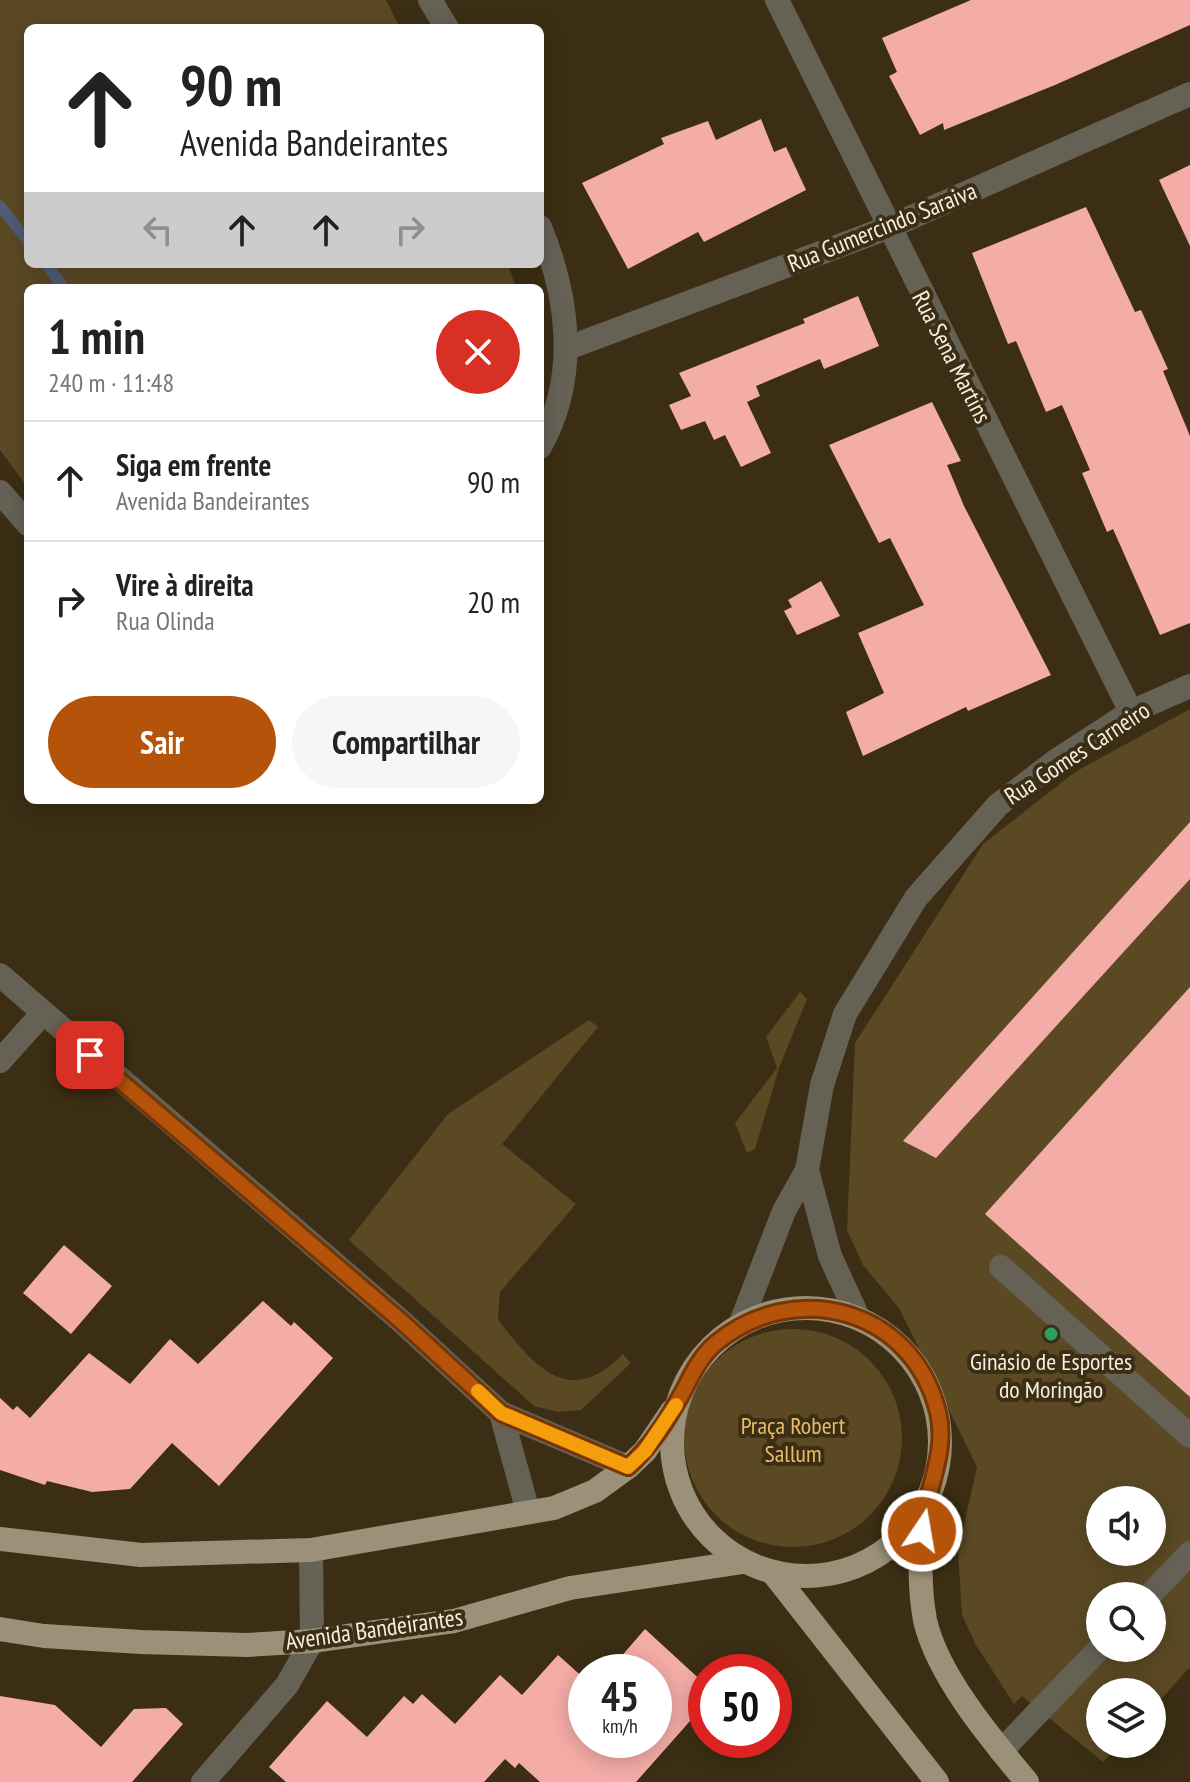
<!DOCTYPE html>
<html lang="pt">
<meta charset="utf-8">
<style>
body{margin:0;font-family:"PT Sans Narrow",sans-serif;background:#f6f6f6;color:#222;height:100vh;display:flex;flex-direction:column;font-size:30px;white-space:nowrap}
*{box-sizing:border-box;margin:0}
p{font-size:26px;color:#767676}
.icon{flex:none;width:44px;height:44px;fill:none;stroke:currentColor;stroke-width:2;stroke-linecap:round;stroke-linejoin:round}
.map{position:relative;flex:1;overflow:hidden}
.drawer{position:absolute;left:24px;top:284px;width:520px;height:520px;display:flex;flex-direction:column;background:#fff;border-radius:12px;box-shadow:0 4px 20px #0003}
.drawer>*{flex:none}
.banner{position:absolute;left:24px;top:24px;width:520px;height:244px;border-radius:12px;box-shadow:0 4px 20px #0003;background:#fff;color:#222;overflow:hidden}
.fabs{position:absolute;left:1086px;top:1486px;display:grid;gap:16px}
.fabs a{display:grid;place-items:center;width:80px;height:80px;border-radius:50%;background:#fff;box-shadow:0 4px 20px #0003;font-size:40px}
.speed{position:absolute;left:568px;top:1654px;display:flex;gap:16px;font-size:40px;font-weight:700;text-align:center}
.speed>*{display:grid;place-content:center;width:104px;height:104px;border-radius:50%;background:#fff;box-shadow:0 4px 20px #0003;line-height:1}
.speed small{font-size:20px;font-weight:400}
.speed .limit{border:12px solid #d22;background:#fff;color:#111}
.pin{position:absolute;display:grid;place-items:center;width:68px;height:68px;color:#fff;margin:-34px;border-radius:16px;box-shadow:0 4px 12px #0006}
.me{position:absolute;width:88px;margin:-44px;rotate:12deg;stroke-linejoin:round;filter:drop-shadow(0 0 6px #0008)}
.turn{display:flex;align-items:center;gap:28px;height:168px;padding:0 24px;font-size:36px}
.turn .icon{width:104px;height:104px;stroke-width:2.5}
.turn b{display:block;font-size:56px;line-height:68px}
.lanes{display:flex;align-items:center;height:76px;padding:0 24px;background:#0003;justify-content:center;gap:40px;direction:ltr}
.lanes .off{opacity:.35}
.round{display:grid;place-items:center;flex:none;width:84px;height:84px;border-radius:42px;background:#f6f6f6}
.headline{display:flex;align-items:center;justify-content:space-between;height:136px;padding:0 24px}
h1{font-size:48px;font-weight:800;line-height:60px}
.button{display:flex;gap:16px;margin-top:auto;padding:16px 24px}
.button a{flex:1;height:92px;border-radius:48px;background:#b45309;color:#fff;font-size:32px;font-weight:800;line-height:92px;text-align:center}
.button a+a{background:#f6f6f6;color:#222}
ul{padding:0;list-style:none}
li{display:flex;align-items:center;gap:24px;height:120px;padding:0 24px;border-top:2px solid #e0e0e0}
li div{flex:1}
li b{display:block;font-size:30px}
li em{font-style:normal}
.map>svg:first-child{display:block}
.green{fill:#5b4924;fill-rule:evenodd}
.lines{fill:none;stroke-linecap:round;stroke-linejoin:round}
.stream{stroke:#4f5c75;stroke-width:11}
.building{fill:#f4aca7}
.minor{stroke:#656155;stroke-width:24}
.major{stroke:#9a9178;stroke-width:24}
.route-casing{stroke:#753606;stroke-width:20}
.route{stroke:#b45309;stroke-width:14}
.slow{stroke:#f59e0b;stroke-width:14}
.leisure-dot{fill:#2e9e5b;stroke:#3b2e14;stroke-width:3}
.labels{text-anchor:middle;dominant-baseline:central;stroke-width:8;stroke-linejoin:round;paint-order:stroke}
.street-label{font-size:24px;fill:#f6eedf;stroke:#3b2e14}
.poi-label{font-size:24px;fill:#f6eedf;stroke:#3b2e14}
.park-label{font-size:24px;fill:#e7bd67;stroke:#3b2e14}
</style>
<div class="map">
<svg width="1190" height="1782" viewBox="0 0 1190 1782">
<rect width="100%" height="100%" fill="#3b2e14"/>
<g class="green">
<path d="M0,0H386L400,28H28V264H508L516,288H28V488L0,450Z"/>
<path d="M1190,709V1667L1152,1709V1692H1100V1744H1120L1103,1762L1022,1696L1014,1704L976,1645L962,1615L958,1551L977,1467L899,1308L863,1265L847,1230L855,1043L983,844L1075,772ZM1100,1500H1152V1552H1100ZM1100,1596H1152V1648H1100Z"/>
<path d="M800,992L807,999L779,1068L755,1149L747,1153L735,1123L777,1068L766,1037Z"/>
<path d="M589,1020L598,1027L502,1144L576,1204L500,1292L498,1320C535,1367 569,1409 623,1354L631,1363L581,1410L558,1412L534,1406L349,1240L448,1114Z"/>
<circle cx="793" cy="1438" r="109"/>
</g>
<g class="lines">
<g class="stream">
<path d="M0,206L28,241"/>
<path d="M46,264L64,288"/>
</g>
</g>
<g class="building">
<path d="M971,0H1190V25L1055,85L944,130L943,123L920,135L889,76L897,72L882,38Z"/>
<path d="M761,119L774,152L786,147L806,190L704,242L698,232L628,269L582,183L664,144L661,138L708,121L716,140Z"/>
<path d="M1190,165V246L1159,180Z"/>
<path d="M1086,207L1135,312L1141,310L1168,369L1163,371L1190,436V623L1160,635L1113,529L1107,532L1082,473L1090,470L1062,405L1046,412L1016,341L1008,344L972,253Z"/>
<path d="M858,296L879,346L824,369L820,359L756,386L760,396L747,402L771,453L741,467L725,435L714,440L705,421L681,430L669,405L691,396L679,373L805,323L803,319Z"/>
<path d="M932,402L961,461L947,465L964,506L1051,675L968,711L966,707L863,756L846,712L884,693L858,633L924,605L890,538L879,543L829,445Z"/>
<path d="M821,581L840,616L797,635L784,611L792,607L788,600Z"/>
<path d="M1190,822V879L936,1158L903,1141Z"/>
<path d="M1190,987V1397L985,1214Z"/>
<path d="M64,1245L112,1286L71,1334L23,1293Z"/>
<path d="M263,1301L291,1326L294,1322L333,1358L219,1486L172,1443L130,1489L92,1492L47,1481L45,1485L0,1470V1398L13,1410L17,1406L30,1418L89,1353L130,1384L170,1339L198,1364Z"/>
<path d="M645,1629L706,1685V1703L636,1782H540L519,1763L515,1768L505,1759L484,1782H286L269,1767L327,1701L367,1737L404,1696L413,1704L422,1694L455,1724L500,1675L522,1695L558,1655L586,1680V1740H654V1672H633L619,1659Z"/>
<path d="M0,1696L55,1705L101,1747L134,1709L166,1708L183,1724L132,1782H0Z"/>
</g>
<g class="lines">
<g class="minor">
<path d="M430,0L447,28"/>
<path d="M777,0L1131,712"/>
<path d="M540,227C569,298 579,377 540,447"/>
<path d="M568,348L887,228L1190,94"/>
<path d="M0,492L28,524"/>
<path d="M0,975L401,1321L501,1413L628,1467"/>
<path d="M0,1061L42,1014"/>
<path d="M807,1170L830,1256L858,1317"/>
<path d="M1001,1267L1190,1436"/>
<path d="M740,1325L784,1211L807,1170L822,1085L845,1014L916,898L998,805L1057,760L1131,712L1190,686"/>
<path d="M501,1413L528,1512"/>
<path d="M1149,1596L1190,1553"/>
<path d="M1001,1751L1100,1648"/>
<path d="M203,1782L287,1685L312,1641L311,1550"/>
</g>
<g class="major">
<circle cx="806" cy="1442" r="134"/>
<path d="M923,1509C921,1547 918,1583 925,1620C937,1675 992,1740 1027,1782"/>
<path d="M0,1539L141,1555L311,1550L554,1508L595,1491L628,1467L645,1451L672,1411"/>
<path d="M774,1574L937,1782"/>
<path d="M0,1629L44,1636L141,1642L247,1645L312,1641L454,1621L570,1588L743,1562"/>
</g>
</g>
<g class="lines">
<defs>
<path id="route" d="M90,1055L401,1321L501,1413L628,1467C648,1449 663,1427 676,1404C689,1383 696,1360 716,1343C795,1278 912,1308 938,1412C948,1455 925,1490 922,1531"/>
</defs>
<use href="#route" class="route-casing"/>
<use href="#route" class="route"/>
<path class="slow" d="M478,1391L501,1413L628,1467L645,1451L676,1405"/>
</g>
<circle class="leisure-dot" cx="1051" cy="1334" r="8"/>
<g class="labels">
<g class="street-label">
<text transform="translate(882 227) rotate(-22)">Rua Gumercindo Saraiva</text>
<text transform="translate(952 357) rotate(63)">Rua Sena Martins</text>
<text transform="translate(1077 753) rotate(-33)">Rua Gomes Carneiro</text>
<text transform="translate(374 1629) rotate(-8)">Avenida Bandeirantes</text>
</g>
<g class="poi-label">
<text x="1051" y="1361">Ginásio de Esportes<tspan x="1051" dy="28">do Moringão</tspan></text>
</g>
<g class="park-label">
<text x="793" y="1425">Praça Robert<tspan x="793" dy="28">Sallum</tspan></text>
</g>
</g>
</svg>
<div class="fabs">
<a><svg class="icon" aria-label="sound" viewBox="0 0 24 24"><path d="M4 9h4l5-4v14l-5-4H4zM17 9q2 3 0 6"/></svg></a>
<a><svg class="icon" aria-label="search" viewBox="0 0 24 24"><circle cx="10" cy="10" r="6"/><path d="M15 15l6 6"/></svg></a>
<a><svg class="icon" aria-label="layers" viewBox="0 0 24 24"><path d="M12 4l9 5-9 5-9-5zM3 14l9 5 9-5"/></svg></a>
</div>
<div class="speed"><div>45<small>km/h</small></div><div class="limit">50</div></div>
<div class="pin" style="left:90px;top:1055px;background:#d93025"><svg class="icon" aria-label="arrive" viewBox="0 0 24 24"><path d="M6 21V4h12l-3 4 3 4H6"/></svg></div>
<svg class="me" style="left:922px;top:1531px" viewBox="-20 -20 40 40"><circle r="17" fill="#b45309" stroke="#fff" stroke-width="3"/><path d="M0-11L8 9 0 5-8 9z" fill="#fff"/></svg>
<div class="banner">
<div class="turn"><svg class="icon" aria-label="ahead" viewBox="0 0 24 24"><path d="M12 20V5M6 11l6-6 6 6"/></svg><div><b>90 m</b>Avenida Bandeirantes</div></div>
<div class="lanes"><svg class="icon off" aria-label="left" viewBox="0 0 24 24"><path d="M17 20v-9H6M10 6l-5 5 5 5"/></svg><svg class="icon" aria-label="ahead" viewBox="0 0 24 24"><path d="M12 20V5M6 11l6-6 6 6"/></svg><svg class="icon" aria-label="ahead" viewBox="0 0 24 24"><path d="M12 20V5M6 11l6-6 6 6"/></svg><svg class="icon off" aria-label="right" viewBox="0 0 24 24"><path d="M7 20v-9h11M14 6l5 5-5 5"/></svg></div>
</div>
<section class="drawer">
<div class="headline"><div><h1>1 min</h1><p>240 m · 11:48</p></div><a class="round" style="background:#d93025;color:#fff"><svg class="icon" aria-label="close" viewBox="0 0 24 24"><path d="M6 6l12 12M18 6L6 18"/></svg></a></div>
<ul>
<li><svg class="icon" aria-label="ahead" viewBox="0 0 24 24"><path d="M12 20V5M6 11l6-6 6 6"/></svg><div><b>Siga em frente</b><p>Avenida Bandeirantes</p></div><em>90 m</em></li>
<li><svg class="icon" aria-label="right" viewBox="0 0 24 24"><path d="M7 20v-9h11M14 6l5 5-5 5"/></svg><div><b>Vire à direita</b><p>Rua Olinda</p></div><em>20 m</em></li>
</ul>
<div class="button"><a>Sair</a><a>Compartilhar</a></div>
</section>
</div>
